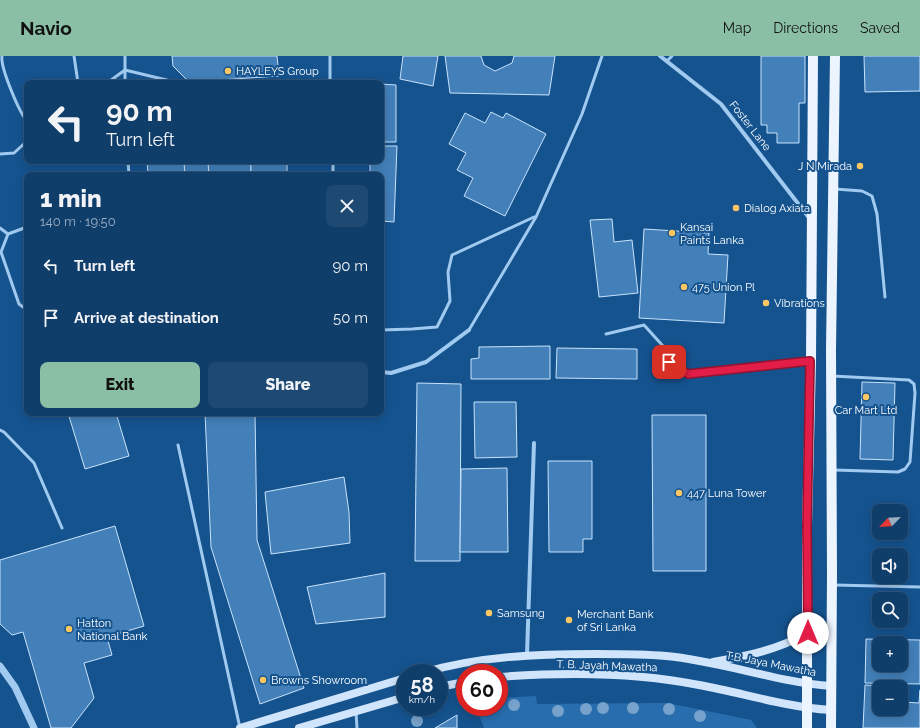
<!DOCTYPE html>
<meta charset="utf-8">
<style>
body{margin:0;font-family:Raleway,sans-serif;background:#1e4973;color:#f1f3f6;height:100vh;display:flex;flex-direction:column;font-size:15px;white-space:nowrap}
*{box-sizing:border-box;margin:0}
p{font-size:13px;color:#9caec1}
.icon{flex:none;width:22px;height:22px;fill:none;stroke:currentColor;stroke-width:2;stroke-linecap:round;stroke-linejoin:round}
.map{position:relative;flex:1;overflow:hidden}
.details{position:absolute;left:24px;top:116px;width:360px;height:244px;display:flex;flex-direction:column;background:#103e6b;border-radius:8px;box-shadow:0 2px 10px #0003,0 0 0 1px #30577e}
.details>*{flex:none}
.guide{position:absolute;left:24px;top:24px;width:360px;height:84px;border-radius:8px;box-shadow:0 2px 10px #0003,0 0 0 1px #30577e;background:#103e6b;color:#f1f3f6;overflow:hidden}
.needle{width:26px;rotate:245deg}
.controls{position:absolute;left:872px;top:448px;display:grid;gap:8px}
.controls a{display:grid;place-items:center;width:36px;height:36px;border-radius:8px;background:#103e6b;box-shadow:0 2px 10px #0003,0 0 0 1px #30577e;font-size:20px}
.speed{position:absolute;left:396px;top:608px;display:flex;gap:8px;font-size:20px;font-weight:700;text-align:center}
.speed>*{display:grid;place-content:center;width:52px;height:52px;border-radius:50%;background:#103e6b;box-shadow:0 2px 10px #0003,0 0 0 1px #30577e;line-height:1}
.speed small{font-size:10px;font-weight:400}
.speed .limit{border:6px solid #d22;background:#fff;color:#111}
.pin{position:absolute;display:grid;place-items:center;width:34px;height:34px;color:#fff;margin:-17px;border-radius:8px;box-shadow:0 2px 6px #0006}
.me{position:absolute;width:44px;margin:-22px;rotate:0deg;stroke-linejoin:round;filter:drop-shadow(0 0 3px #0008)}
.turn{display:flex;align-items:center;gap:14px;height:84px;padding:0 16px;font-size:18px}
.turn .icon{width:52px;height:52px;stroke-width:2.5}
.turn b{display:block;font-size:28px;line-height:34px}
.round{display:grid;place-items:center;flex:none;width:42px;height:42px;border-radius:8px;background:#1e4973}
.headline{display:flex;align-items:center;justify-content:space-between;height:68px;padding:0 16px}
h1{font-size:24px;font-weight:800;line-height:30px}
.cta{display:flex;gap:8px;margin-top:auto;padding:8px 16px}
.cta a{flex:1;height:46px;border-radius:8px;background:#8abfa5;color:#111;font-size:16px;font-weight:800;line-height:46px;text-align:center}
.cta a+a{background:#1e4973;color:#f1f3f6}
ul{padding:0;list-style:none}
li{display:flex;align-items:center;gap:12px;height:52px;padding:0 16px}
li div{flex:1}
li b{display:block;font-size:15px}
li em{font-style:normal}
header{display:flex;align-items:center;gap:24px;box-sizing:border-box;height:56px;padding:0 20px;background:#8abfa5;color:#111}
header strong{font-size:19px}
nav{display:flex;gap:22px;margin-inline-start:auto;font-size:14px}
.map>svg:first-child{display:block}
.green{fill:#286eae}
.building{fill:#4380b9;stroke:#c8e3fc;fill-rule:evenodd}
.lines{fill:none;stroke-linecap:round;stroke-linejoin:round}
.service{stroke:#a1caf0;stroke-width:3}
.minor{stroke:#a1caf0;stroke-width:4}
.tertiary{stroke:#a1caf0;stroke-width:7}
.secondary{stroke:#d0e5fb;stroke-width:8}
.primary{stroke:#ebf4ff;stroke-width:10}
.tree{fill:#77a2cb}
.route-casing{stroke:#92132f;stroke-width:10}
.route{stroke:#e11d48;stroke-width:7}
.poi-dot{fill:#ffc761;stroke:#15538f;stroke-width:1.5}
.labels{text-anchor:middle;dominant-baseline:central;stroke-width:4;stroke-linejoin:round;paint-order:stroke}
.poi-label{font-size:11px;fill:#fff;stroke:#15538f;text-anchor:start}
.street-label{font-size:11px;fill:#fff;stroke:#15538f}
</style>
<header>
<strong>Navio</strong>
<nav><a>Map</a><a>Directions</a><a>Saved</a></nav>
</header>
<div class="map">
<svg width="920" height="672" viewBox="0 0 920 672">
<rect width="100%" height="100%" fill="#15538f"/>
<path class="green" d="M536,640L537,648L668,647L751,664L757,672H484L476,651H499V642Z"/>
<g class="building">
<path d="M172,0H277L279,20L189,26L173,10Z"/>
<path d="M403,0H438L433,30L400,23Z"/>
<path d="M445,0H481L484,9L495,15L512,7L514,0H555L549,39L450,37Z"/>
<path d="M761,0H805V47H799V87H777V77H767V69H761Z"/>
<path d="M864,0H920V35L865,36Z"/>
<path d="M381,28L396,29V86H381Z"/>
<path d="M491,56L503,62L506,57L546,78L505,160L464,140L473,122L457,114L466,97L449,88L465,57L485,67Z"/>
<path d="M381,90H397L394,166L381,165V119H370V105H381Z"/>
<path d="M147,105H184L185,119H148Z"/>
<path d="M184,105H208L209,119H185Z"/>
<path d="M208,105H251V119H209Z"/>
<rect x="251" y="105" width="36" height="14"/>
<path d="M612,163L614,186L632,184L638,237L599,241L590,164Z"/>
<path d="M644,173L709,177L708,198L728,199L724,267L639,262Z"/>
<path d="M550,290V323H471V303L479,302V291Z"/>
<path d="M557,292L637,293V323L556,322Z"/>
<path d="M862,326L895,327L893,404L860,403Z"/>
<path d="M417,327L461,328L460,505H415Z"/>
<path d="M474,346H516L517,401L475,402Z"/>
<path d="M68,357H116L129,400L85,413Z"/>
<path d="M205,357H255L257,484L304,632L260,648L211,491Z"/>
<path d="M652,359H706V515H653Z"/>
<path d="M548,405H592V483H583V496H549Z"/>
<path d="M507,412L508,496H460L461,413Z"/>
<path d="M344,421L349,456L350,487L271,498L265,436Z"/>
<path d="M115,470L144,570L107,581L112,599L84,607L94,642L71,672H51L23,576L12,579L0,568V504Z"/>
<path d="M385,517V561L316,568L307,531Z"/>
<path d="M866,583L920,584V628L865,627ZM879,587H901V609H879Z"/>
<path d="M865,629L903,631L902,646L919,647L920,634V672H863ZM879,631H901V653H879Z"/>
<path d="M457,659V672H435Z"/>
</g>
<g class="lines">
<g class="service">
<path d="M2,0C0,11 19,56 27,65"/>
<path d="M74,0L78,27"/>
<path d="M125,0V27"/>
<path d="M330,0V27"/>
<path d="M667,5L672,0"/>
<path d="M107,27L125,14L179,27"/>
<path d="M0,98L14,97L27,85"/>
<path d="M128,105L129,119"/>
<path d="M333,105V119"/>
<path d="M835,133L862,135L872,140L877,158L885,241"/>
<path d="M27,171L8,178L1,196L19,248L27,254"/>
<path d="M0,172L8,178"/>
<path d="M381,274L412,273L437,271L450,245L448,216L452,199L534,161"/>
<path d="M469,274L536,161L582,58L602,0"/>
<path d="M606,278L644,269L663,290L669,306L688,317L809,305"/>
<path d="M832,320L909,324L914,328L915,337L910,406L905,413L898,416L834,414"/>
<path d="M0,374L4,376L34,407L62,472"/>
<path d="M178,389L240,672"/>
<path d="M834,529L920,531"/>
<path d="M356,656L357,672"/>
</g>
<g class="minor">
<path d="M660,0L721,48L810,163"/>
<path d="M381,316L391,317L426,306L469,274"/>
<path d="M527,599L534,387"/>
</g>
<path class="tertiary" d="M0,610L15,631L34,672"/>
<g class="secondary">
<path d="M713,606C748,600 776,594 808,577"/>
<path d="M422,617C478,600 538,598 596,598C620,598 643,598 666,600C722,605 775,626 831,630"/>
<path d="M499,621C565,616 634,616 699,629C743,637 786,651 830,654"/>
<path d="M439,631L465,626"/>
<path d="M240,672L405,622"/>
<path d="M299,672L405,641"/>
</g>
<g class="primary">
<path d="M807,672V470L811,305L813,0"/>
<path d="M831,672L832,517L831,294L835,0"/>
</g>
</g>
<g class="tree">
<circle cx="514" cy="649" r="6"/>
<circle cx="603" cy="652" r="6"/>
<circle cx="633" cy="652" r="6"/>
<circle cx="586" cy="653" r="6"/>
<circle cx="669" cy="653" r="6"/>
<circle cx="558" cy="655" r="6"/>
<circle cx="700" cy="660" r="6"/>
<circle cx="417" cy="665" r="6"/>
</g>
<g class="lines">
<defs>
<path id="route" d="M669,306L688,318L810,305L807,470L808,577"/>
</defs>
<use href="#route" class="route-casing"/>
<use href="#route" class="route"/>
</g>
<g class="poi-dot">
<circle cx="228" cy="15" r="4"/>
<circle cx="860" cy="110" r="4"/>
<circle cx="736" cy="152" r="4"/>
<circle cx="672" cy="177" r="4"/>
<circle cx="684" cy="231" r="4"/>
<circle cx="766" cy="247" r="4"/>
<circle cx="866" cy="341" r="4"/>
<circle cx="679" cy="437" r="4"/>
<circle cx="489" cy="557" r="4"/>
<circle cx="569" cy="564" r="4"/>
<circle cx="69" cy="573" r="4"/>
<circle cx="263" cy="624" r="4"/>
</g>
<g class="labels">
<g class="poi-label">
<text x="236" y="15">HAYLEYS Group</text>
<text x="852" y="110" text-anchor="end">J N Mirada</text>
<text x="744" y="152">Dialog Axiata</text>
<text x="680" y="171">Kansai<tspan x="680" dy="13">Paints Lanka</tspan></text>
<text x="692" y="231">475 Union Pl</text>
<text x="774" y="247">Vibrations</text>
<text x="866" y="354" text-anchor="middle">Car Mart Ltd</text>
<text x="687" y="437">447 Luna Tower</text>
<text x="497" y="557">Samsung</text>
<text x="577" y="558">Merchant Bank<tspan x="577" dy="13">of Sri Lanka</tspan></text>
<text x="77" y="567">Hatton<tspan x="77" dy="13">National Bank</tspan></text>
<text x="271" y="624">Browns Showroom</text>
</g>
<g class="street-label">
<text transform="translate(750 70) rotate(52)">Foster Lane</text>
<text transform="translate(771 608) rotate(11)">T.B. Jaya Mawatha</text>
<text transform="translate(607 610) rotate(2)">T. B. Jayah Mawatha</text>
</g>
</g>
</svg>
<div class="controls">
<a><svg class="needle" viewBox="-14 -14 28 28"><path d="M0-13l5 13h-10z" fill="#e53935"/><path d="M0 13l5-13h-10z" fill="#9caec1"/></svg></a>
<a><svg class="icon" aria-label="sound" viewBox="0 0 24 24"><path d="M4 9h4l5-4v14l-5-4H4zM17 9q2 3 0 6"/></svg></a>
<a><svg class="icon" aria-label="search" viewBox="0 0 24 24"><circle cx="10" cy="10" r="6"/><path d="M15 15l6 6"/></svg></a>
<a>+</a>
<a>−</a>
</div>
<div class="speed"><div>58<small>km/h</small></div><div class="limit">60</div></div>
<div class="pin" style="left:669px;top:306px;background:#d93025"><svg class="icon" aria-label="arrive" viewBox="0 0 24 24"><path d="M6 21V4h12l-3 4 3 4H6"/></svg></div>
<svg class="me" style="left:808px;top:577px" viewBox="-20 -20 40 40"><circle r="19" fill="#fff"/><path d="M0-13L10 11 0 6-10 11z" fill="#e11d48"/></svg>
<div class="guide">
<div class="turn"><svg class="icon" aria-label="left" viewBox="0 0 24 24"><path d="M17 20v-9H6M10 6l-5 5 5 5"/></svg><div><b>90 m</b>Turn left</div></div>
</div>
<section class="details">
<div class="headline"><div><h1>1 min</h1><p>140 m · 19:50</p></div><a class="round"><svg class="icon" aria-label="close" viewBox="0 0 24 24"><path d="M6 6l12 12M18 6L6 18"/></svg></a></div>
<ul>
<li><svg class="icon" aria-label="left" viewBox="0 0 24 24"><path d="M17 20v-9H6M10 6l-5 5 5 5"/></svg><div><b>Turn left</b></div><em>90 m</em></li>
<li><svg class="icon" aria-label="arrive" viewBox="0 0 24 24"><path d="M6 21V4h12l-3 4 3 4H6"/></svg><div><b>Arrive at destination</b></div><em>50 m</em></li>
</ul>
<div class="cta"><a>Exit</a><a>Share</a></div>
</section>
</div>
